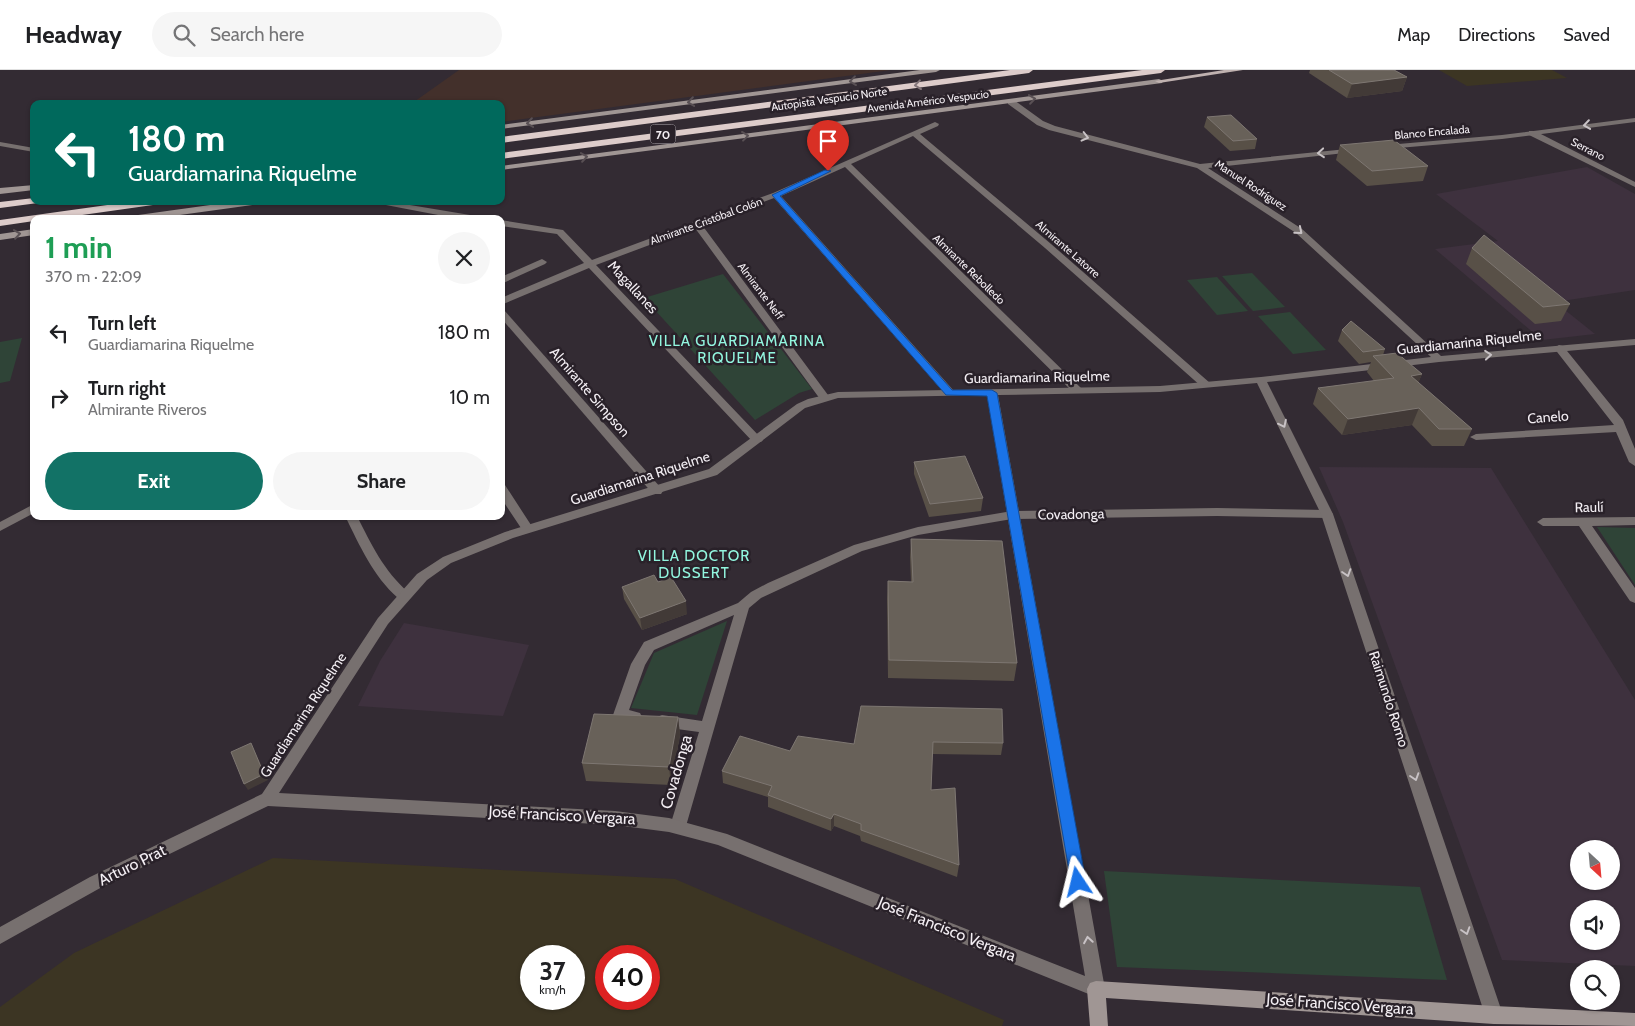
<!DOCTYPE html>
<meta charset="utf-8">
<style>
body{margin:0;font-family:Cabin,sans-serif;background:#f6f6f6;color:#202124;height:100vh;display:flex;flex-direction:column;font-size:19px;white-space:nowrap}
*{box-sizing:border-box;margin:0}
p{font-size:16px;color:#757577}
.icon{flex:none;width:28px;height:28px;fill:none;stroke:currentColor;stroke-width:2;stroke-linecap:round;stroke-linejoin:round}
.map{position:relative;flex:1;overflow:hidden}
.details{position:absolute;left:30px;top:145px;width:475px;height:305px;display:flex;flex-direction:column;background:#fff;border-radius:10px;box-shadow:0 1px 4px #0004}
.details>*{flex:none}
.guide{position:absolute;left:30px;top:30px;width:475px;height:105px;border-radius:10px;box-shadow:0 1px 4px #0004;background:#00695c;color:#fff;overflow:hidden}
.needle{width:32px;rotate:154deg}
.buttons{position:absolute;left:1570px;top:770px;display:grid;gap:10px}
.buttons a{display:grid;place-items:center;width:50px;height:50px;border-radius:50%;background:#fff;box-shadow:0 1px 4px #0004;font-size:25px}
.speed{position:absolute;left:520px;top:875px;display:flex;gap:10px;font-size:25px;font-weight:700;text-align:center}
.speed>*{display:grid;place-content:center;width:65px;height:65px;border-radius:50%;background:#fff;box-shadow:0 1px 4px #0004;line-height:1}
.speed small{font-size:12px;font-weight:400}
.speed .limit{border:8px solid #d22;background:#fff;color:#111}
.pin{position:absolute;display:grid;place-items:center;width:42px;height:42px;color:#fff;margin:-51px -21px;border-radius:50% 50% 50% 0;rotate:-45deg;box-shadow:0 0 5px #0007}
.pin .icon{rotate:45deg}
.me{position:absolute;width:55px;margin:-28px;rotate:350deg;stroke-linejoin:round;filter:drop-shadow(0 0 4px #0008)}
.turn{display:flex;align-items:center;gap:18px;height:105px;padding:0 15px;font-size:22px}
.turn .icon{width:65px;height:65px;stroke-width:2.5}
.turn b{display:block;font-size:35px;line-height:42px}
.round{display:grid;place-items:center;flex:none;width:52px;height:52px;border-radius:26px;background:#f6f6f6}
.overview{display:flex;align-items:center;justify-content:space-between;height:85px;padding:0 15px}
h1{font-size:30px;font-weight:700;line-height:38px;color:#1e9e55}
.button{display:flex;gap:10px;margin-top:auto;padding:10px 15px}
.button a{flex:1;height:58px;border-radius:30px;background:#127266;color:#fff;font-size:20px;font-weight:700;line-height:58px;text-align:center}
.button a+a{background:#f6f6f6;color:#202124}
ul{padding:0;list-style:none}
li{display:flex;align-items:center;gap:15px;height:65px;padding:0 15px}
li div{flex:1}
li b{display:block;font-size:19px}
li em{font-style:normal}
header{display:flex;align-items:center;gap:30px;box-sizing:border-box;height:70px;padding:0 25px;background:#fff;border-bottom:1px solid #e0e0e0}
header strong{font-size:24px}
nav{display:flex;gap:28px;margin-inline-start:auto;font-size:18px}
.search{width:350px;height:45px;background:#f6f6f6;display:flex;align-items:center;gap:12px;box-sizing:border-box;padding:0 18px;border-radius:28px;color:#757577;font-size:19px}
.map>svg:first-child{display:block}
.commercial{fill:#3c3523;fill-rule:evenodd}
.industrial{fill:#43302b}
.built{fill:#3e313e;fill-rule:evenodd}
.green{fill:#2f4437}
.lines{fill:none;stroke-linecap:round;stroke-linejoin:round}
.minor{fill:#77706f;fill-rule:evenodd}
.tertiary{fill:#77706f;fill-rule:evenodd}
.secondary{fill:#a09694;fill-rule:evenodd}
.primary{fill:#c0b2b0;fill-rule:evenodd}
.motorway{fill:#ddccca;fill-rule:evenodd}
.wall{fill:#585047}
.shaded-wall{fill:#423a37}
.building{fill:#686159;stroke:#7e7772}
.oneway{stroke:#595054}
.oneway2{stroke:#83767a}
.oneway3{stroke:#c8c2c5}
.route{fill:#1a73e8;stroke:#114b97}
.labels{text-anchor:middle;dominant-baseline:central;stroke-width:5;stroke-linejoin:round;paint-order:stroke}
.far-street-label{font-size:11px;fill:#f3eef3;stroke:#292129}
.shield{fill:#292129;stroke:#b6b0b6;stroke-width:1}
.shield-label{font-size:12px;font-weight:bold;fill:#f3eef3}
.street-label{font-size:14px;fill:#f3eef3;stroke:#292129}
.neighbourhood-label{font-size:15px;letter-spacing:1px;fill:#92f6df;stroke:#292129}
.near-street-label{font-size:16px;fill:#f3eef3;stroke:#292129}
</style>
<header>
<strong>Headway</strong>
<div class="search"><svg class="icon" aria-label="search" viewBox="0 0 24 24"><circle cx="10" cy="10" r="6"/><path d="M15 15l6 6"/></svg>Search here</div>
<nav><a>Map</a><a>Directions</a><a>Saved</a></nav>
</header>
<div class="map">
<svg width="1635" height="956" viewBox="0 0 1635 956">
<rect width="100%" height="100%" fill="#332b33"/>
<g class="commercial">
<path d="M1439,0H1552L1567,8L1467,16Z"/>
<path d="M273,788L675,809L1004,950L1002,956H0V937L74,883ZM531,886H574V929H531ZM606,886H649V929H606Z"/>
</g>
<path class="industrial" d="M459,0H891L501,52V34H411Z"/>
<g class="built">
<path d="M1587,97L1635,124V220L1555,232L1595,264L1542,270L1435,179L1498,171L1436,124Z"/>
<path d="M1319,397L1491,398L1635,630V896L1502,890L1343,452ZM1579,779H1611V811H1579ZM1579,839H1611V871H1579Z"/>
<path d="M404,553L529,575L503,646L358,636L380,591Z"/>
</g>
<g class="green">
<path d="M1252,203L1285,237L1253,241L1222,206Z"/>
<path d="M723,204L812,319L799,323L755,350L644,228Z"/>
<path d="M1217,207L1248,241L1217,245L1187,210Z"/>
<path d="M1290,242L1326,280L1293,284L1258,246Z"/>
<path d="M22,268L10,311L0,313V272Z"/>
<path d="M1597,457L1635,458V515Z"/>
<path d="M727,551L697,645L631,638L654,583Z"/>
<path d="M1104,801L1420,817L1447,910L1117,897Z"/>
</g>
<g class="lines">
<g class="minor">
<path d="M935,52L939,54L938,56L920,64L1051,174L1210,313V317H1202L1045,178L913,66L851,94L1082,319L1083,321L1082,323H1074L845,97L781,126L954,321L955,323L954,325H946L774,128L702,155L828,325L829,327L828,329H820L695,158L596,195L761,368L763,370L761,372H753L589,198L501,235V228L584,193L557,164L501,156V150L563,160L592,190L773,123Z"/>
<path d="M1529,61H1535L1635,112V117L1529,65Z"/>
<path d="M365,131H386L476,146L480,149H459Z"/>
<path d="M542,189L547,192L545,194L501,214V207Z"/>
<path d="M501,239L504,240L661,418L663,421L661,424H653L501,248Z"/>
<path d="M1559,275L1563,276L1623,350L1635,379V396L1629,392L1616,362L1476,370L1470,367L1476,364L1614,355L1554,278Z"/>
<path d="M501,414L505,415L531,455L533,458L531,461H523L501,428Z"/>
<path d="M34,434V443L0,461V452Z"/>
<path d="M1217,438L1327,440L1333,444L1327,448L1217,446L1012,449L918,465L862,481L761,528L749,538L686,756L684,761L678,763L672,761L670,756L699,662L662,657L657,655L655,651L657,647L662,645L702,651L734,545L654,580L645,595L629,640L640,643L642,647L640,651C632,654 623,652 615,649L613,645L631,594L644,572L738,533L751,522L768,513L854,475L918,457L1012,441Z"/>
<path d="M345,446H357C371,474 384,501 408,522L410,525L408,528H398C373,506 360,476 345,446Z"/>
<path d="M1635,447V455L1592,456L1635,518V533L1630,531L1579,456H1543L1537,452L1543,448Z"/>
</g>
<g class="tertiary">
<path d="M1008,30H1014L1043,51L1055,56L1200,94L1357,78V82H1354L1208,98L1302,159L1441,286L1635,269V275L1439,292L1267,312L1333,444L1503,945L1500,951L1494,954L1488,951L1485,945L1321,444L1257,313L1160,322L998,325L1105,919L1102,925L1096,927L718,775L669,762L615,755L268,736L102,817L0,874V857L90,807L262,724L378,548L417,504L443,487L505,462L709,399L797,334L808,329L838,322L1160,316L1261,307L1431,287L1296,163L1197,98L1049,60L1037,55L1008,34ZM987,325L1085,906L727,764L669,748L615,741L279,723L388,554L427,510L451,493L513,468L717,405L805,338L838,328Z"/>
<path d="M1635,48V52L1502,69L1387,79L1383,77L1387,75L1502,65Z"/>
<path d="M0,72L34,78V82L0,76Z"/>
</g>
<g class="secondary">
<path d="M920,0H940L936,2L501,59V55Z"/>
<path d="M1159,9L1163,11L1162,13L501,100V96Z"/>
<path d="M34,115V120L0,124V118Z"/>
<path d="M239,131H263L259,134L151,149H127L131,146Z"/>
<path d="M34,159V165L0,170V164Z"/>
<path d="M1096,911L1494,936L1635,943V956L1494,954L1106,928L1108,956H1090L1087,919L1090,913Z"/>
</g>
<path class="primary" d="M1224,0H1243L1159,13L1155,11Z"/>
<g class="motorway">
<path d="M1010,0H1033L1029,3L501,73V67Z"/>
<path d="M1142,0H1165L1161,3L501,89V83Z"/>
<path d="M34,128V131H39L38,133L0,138V132Z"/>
<path d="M136,131H165L160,134L54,149H34V151L0,156V150Z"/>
</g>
</g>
<g class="wall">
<path d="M1310,0H1394L1407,7L1402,21L1347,28L1309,3Z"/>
<path d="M1207,47L1257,69L1255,79L1230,81L1204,57Z"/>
<path d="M1340,75L1428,96L1423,111L1367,116L1336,90Z"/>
<path d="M1472,178L1570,234L1561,251L1535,254L1466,194Z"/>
<path d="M1342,260L1385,279L1383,285L1422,304L1418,313L1472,359L1464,376H1432L1412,355L1342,365L1313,334L1318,318L1374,311L1367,302L1371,292L1359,294L1338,271Z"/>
<path d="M914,392L983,428L981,441L929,447L914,404Z"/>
<path d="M911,469L1017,593L1014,611L888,608L887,529L888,511L911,512L910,487Z"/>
<path d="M658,512L687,544L642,560L624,529L622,517Z"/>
<path d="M861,636L1003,673L1001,685L932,684L931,720L959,795L957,807L861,771L860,766L834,756L831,761L768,737V727L723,713L722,701L790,681L854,674Z"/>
<path d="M678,647L680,665L671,715L586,711L582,693Z"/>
</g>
<g class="shaded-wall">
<path d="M1407,7L1402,21L1347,28L1352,14Z"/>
<path d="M1422,304L1415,320L1411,306Z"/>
<path d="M1419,338L1412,355L1342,365L1348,349Z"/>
<path d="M686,531L687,544L642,560L640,548Z"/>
<path d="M678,647L680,665L671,715L669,697Z"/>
<path d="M251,673L268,710L248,720L244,714Z"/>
<path d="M834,744V756L831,761V749Z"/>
</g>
<g class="building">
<path d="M1329,0H1394L1407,7L1352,14Z"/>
<path d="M1231,45L1257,69L1233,71L1207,47Z"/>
<path d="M1394,70L1428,96L1372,101L1340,75Z"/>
<path d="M1484,165L1570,234L1543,237L1472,178Z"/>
<path d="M1351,251L1385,279L1363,282L1342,260Z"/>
<path d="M1397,283L1422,304L1411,306L1472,359H1439L1419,338L1348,349L1318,318L1394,308L1373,286Z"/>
<path d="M965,386L983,428L930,434L914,392Z"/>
<path d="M911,469L1002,471L1017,593L889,590L888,511L913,512Z"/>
<path d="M654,505L658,512L671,507L686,531L640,548L622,517Z"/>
<path d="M861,636L1002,639L1003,673L933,672L931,720L955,718L959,795L861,760V754L834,744L831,749L768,725L772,716L722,701L740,666L790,681L798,666L854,674Z"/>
<path d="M594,644L678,647L669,697L582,693Z"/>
<path d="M251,673L264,704L244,714L231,682Z"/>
</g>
<defs><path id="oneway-chevron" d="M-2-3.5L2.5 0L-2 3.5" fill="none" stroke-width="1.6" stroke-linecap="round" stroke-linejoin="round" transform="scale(1.25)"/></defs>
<g class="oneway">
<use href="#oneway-chevron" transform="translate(853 11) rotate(173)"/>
<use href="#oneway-chevron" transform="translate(1032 29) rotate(-8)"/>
<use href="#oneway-chevron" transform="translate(691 32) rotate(172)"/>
<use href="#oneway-chevron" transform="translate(530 53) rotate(172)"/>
<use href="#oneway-chevron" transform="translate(745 66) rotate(-7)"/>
<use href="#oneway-chevron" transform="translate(584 87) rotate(-8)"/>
<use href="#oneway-chevron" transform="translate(17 164) rotate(-8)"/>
</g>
<use class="oneway2" href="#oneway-chevron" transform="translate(918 15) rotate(173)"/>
<g class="oneway3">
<use href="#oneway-chevron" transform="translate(1587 55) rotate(172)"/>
<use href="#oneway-chevron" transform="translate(1085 67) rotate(14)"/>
<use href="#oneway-chevron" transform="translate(1321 83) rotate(175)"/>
<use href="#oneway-chevron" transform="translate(1299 161) rotate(40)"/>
<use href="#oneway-chevron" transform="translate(1488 285) rotate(-5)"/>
<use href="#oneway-chevron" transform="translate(1283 354) rotate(64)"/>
<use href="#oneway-chevron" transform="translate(1347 503) rotate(72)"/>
<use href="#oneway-chevron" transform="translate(1415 707) rotate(72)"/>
<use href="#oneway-chevron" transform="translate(1466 861) rotate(72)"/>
<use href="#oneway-chevron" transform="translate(1088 870) rotate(-99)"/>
</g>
<path class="route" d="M825,100L831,101L780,126L952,320H992L997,323L1086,812L1084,817L1078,819L1073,817L1071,812L987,326L946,325L772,125Z"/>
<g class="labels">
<g class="far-street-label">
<text transform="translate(829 29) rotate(-8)">Autopista Vespucio Norte</text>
<text transform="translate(928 31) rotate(-7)">Avenida Américo Vespucio</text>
<text transform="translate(1432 62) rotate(-5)">Blanco Encalada</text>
<text transform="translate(1588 79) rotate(27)">Serrano</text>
<text transform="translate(1251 115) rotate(33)">Manuel Rodríguez</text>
<text transform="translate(706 151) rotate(-20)">Almirante Cristóbal Colón</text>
<text transform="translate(1068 179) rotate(41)">Almirante Latorre</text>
<text transform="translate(969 199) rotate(44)">Almirante Rebolledo</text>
<text transform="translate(761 221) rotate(53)">Almirante Neff</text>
</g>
<rect class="shield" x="650.5" y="54.5" width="25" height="19" rx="4"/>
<g class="shield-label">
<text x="663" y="64">70</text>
</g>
<g class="street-label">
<text transform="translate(633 217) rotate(47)">Magallanes</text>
<text transform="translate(1469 272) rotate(-6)">Guardiamarina Riquelme</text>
<text transform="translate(1037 307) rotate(-1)">Guardiamarina Riquelme</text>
<text transform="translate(590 322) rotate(49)">Almirante Simpson</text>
<text transform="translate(1548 347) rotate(-4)">Canelo</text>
<text transform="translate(640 408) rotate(-18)">Guardiamarina Riquelme</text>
<text transform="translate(1589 437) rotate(-1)">Raulí</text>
<text transform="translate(1071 444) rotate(-1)">Covadonga</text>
<text transform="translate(1389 629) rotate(72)">Raimundo Romo</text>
<text transform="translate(303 645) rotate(-57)">Guardiamarina Riquelme</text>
</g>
<g class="neighbourhood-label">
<text x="737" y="271">VILLA GUARDIAMARINA<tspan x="737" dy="17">RIQUELME</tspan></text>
<text x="694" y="486">VILLA DOCTOR<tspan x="694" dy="17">DUSSERT</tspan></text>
</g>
<g class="near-street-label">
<text transform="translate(676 702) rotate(-74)">Covadonga</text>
<text transform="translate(562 745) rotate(3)">José Francisco Vergara</text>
<text transform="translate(132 795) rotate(-26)">Arturo Prat</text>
<text transform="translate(947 859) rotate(22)">José Francisco Vergara</text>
<text transform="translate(1340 934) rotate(4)">José Francisco Vergara</text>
</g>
</g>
</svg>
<div class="buttons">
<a><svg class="needle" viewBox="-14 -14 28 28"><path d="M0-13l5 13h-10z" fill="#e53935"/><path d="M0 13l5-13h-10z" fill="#757577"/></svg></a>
<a><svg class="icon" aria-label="sound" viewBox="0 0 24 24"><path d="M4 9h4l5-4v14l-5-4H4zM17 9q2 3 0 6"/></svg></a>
<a><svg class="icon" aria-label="search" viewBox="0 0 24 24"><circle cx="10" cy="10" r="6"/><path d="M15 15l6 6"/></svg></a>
</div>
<div class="speed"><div>37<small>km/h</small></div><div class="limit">40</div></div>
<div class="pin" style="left:828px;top:101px;background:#d93025"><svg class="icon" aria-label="arrive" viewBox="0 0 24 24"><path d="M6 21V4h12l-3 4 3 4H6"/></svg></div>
<svg class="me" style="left:1078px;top:812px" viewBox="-20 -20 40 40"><path d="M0-17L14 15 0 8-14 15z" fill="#1a73e8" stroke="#fff" stroke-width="4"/></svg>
<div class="guide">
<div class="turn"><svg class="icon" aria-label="left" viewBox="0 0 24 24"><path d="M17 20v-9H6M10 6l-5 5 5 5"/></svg><div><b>180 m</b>Guardiamarina Riquelme</div></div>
</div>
<section class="details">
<div class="overview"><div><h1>1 min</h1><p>370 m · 22:09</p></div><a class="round"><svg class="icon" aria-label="close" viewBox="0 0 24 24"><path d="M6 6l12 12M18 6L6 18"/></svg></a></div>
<ul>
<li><svg class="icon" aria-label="left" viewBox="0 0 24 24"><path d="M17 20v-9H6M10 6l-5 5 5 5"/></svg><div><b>Turn left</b><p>Guardiamarina Riquelme</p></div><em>180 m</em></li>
<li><svg class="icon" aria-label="right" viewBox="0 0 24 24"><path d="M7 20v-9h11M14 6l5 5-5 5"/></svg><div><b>Turn right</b><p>Almirante Riveros</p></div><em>10 m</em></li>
</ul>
<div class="button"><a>Exit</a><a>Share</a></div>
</section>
</div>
